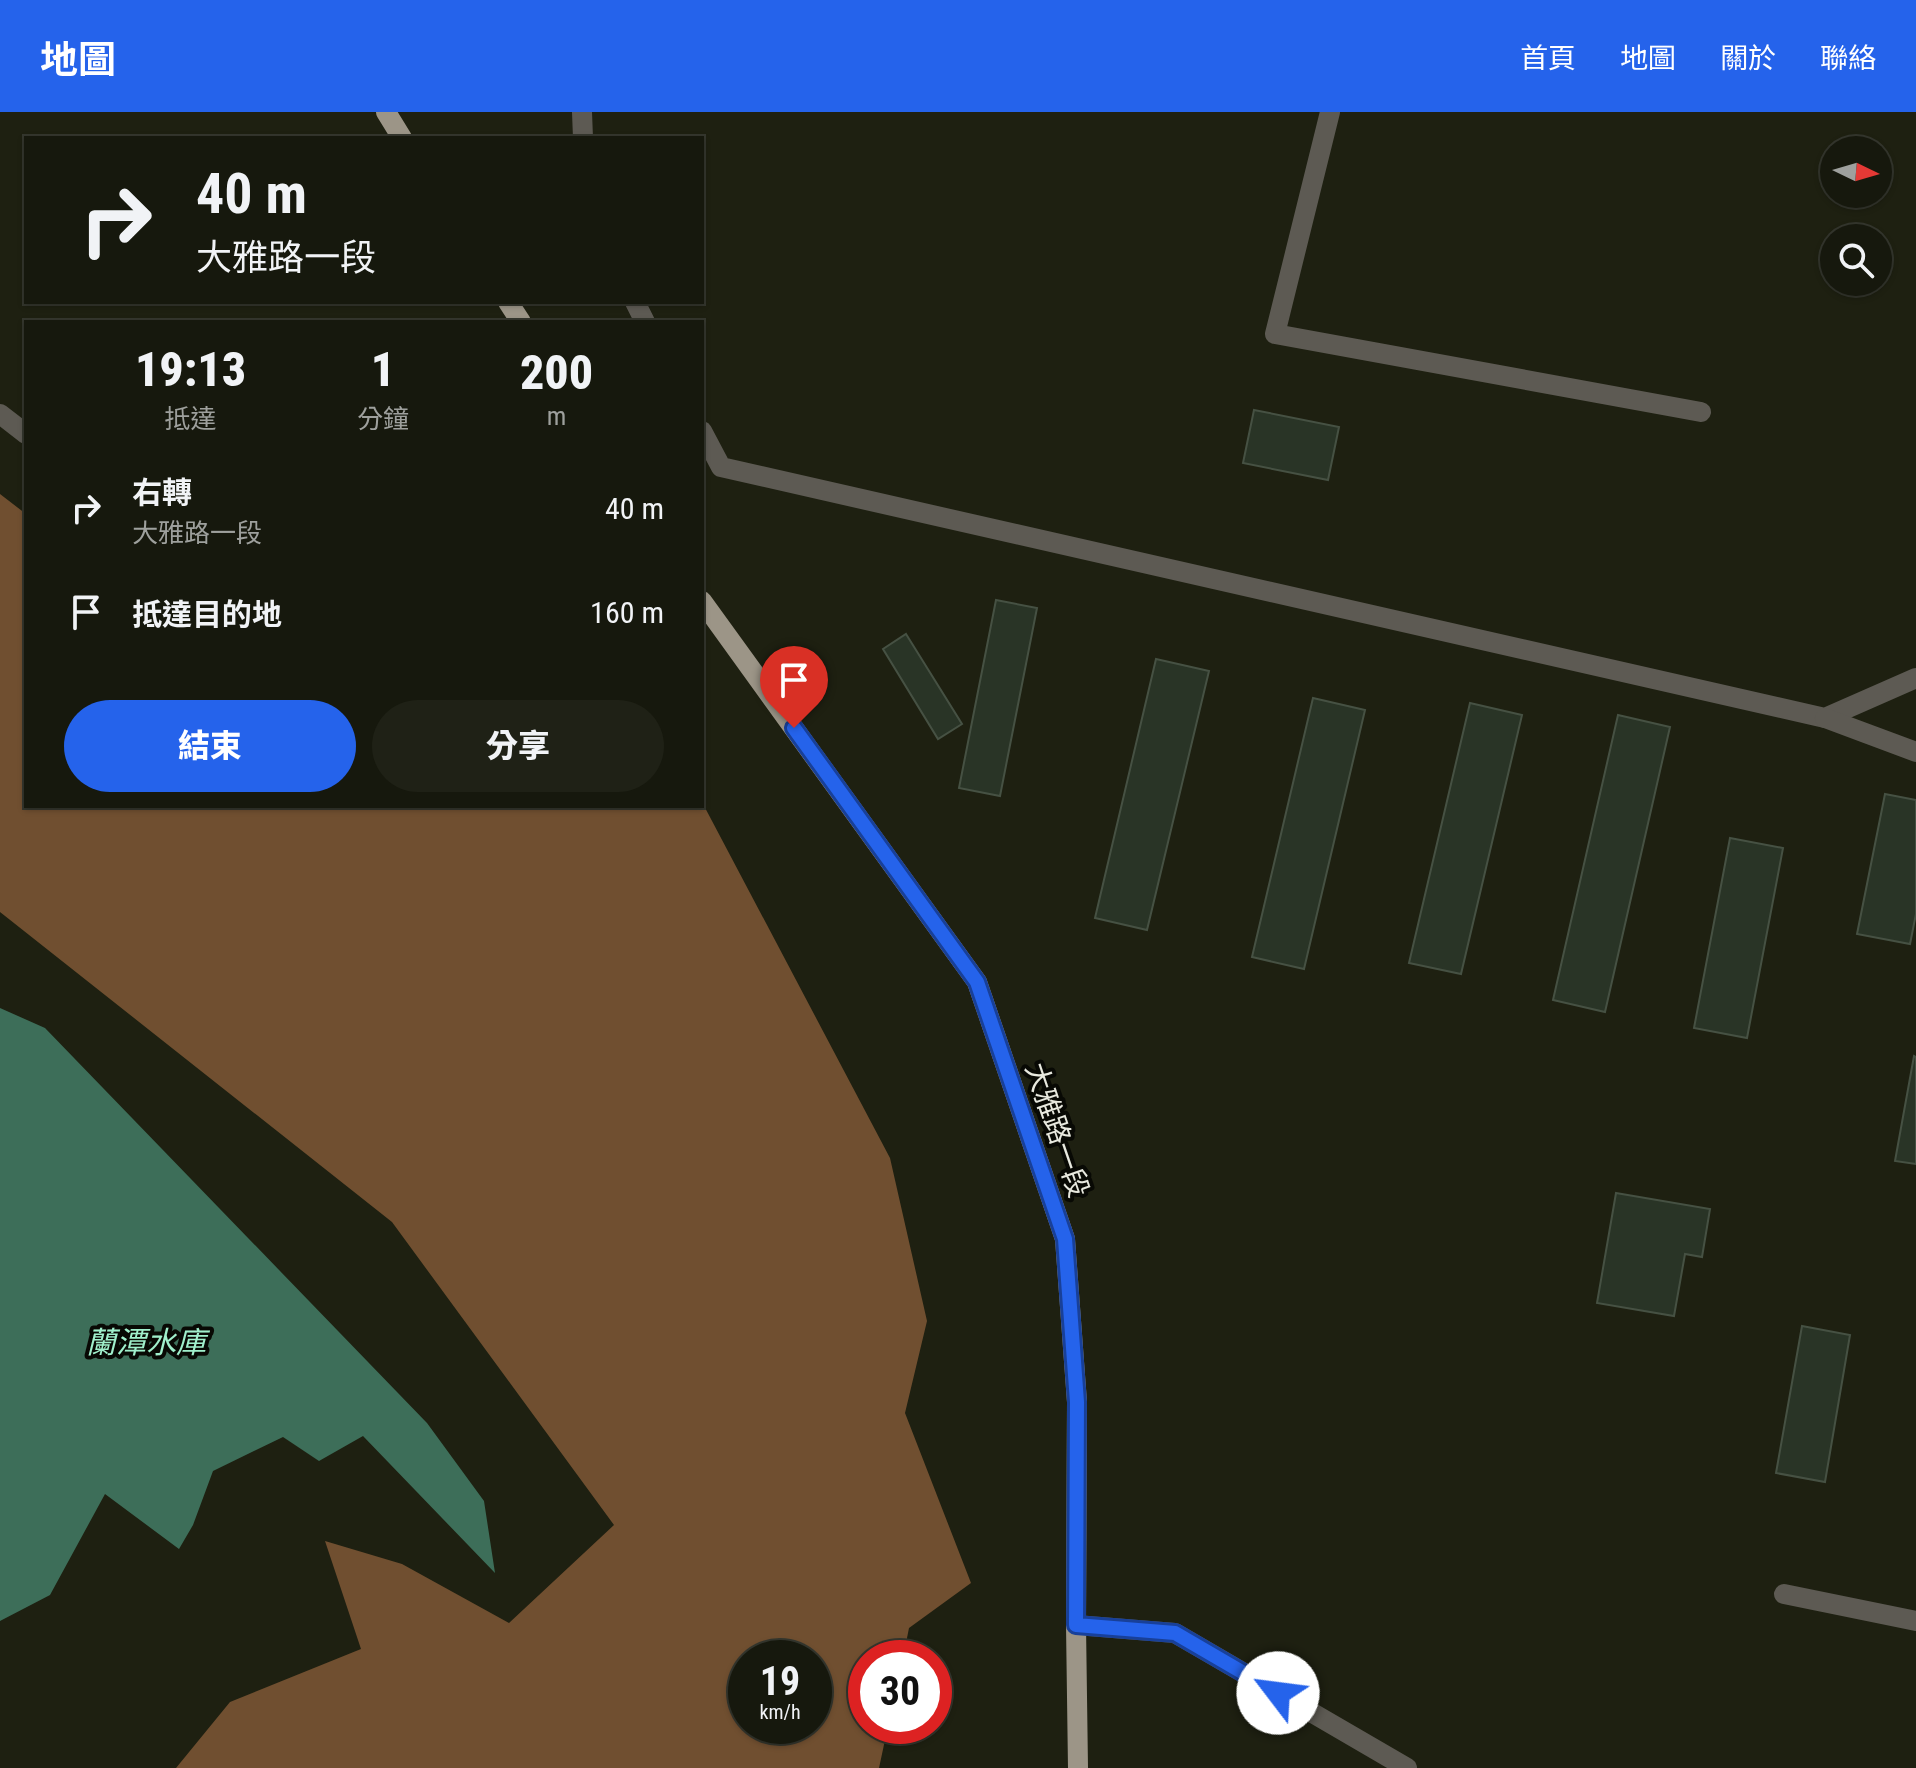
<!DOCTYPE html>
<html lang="zh-TW">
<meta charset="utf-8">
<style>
body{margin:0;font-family:"Roboto Condensed","Noto Sans TC",sans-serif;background:#1f2116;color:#f1f3f6;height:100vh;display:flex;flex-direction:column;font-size:30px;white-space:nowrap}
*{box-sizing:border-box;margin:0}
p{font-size:26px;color:#9ea09d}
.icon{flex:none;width:44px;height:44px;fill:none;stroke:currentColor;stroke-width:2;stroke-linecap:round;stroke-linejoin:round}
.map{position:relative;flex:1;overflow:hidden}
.side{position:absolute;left:24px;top:208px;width:680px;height:488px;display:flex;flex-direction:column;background:#16180d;border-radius:0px;box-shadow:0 2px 6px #0004,0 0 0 2px #35372e}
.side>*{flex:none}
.banner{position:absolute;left:24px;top:24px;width:680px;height:168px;border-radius:0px;box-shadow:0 2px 6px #0004,0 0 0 2px #35372e;background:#16180d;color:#f1f3f6;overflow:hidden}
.needle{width:52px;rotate:95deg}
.controls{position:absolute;left:1820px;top:24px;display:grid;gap:16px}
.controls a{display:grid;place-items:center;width:72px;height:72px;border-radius:50%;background:#16180d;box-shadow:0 2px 6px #0004,0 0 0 2px #35372e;font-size:40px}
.speed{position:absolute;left:728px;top:1528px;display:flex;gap:16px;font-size:40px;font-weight:700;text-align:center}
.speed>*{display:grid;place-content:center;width:104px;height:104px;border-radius:50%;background:#16180d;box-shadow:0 2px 6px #0004,0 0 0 2px #35372e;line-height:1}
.speed small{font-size:20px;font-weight:400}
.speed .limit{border:12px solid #d22;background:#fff;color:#111}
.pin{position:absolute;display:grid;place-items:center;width:68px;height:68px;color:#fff;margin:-82px -34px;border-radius:50% 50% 50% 0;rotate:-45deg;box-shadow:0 0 8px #0007}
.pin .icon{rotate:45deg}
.me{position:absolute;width:88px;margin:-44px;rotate:300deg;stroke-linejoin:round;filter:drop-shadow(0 0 6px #0008)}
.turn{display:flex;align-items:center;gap:28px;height:168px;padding:0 40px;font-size:36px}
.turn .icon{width:104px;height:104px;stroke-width:2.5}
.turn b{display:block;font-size:56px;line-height:68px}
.eta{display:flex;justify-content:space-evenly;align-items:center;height:136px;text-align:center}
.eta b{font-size:48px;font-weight:800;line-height:56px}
.button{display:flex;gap:16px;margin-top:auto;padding:16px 40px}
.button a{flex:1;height:92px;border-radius:48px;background:#2563eb;color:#fff;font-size:32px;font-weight:800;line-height:92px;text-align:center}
.button a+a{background:#1f2116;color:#f1f3f6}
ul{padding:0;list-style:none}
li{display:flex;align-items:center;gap:24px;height:104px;padding:0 40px}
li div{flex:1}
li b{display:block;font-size:30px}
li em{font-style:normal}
header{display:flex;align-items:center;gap:48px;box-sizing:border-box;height:112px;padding:0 40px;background:#2563eb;color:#fff}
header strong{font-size:38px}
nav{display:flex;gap:44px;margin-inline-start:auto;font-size:28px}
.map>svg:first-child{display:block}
.forest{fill:#704f30;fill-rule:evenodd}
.water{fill:#3d6e59}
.building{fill:#293426;stroke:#465143;stroke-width:2}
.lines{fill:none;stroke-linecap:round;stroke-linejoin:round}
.minor{stroke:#5d5a53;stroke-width:20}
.major{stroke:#9c9587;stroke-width:20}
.route-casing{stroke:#184099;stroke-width:20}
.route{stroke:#2563eb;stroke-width:14}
.labels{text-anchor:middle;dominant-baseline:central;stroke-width:8;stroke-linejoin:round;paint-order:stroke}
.street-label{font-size:28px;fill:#e8e9df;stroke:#080904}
.water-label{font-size:30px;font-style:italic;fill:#a0f0cc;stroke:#080904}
</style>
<header>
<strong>地圖</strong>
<nav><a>首頁</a><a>地圖</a><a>關於</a><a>聯絡</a></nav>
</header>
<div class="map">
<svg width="1916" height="1656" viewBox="0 0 1916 1656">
<rect width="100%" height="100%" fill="#1e2011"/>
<path class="forest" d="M0,382L26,402V694H702V690L890,1046L927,1209L905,1301L971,1471L909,1516L903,1546H866V1614H888L879,1656H176L230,1590L361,1537L325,1429L402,1452L509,1511L614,1413L392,1110L0,800ZM746,1546H814V1614H746Z"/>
<path class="water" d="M0,896L45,916L427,1311L484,1389L495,1461L363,1324L319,1349L283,1325L213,1359L193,1413L179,1437L105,1382L50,1483L0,1509Z"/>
<g class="building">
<path d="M1254,298L1339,315L1328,368L1243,351Z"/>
<path d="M996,488L1037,496L1000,684L959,676Z"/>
<path d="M906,522L962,612L938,627L883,537Z"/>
<path d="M1156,547L1209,559L1147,818L1095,806Z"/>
<path d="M1313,586L1365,598L1304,857L1252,845Z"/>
<path d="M1470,591L1522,603L1461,862L1409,851Z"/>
<path d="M1618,603L1670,615L1605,900L1553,888Z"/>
<path d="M1885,682L1916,688V802L1910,832L1857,822Z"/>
<path d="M1730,726L1783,736L1747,926L1694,916Z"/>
<path d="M1914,944L1916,945V1052L1895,1049Z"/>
<path d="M1616,1081L1710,1097L1702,1145L1685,1142L1674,1204L1597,1191Z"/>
<path d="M1802,1214L1850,1223L1825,1370L1776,1361Z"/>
</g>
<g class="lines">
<g class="minor">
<path d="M582,0L583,26"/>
<path d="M1330,0L1275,222L1701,300"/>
<path d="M635,190L645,210"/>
<path d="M0,302L26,322"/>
<path d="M702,319L721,355L1825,606L1916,566"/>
<path d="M1825,606L1916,640"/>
<path d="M1784,1482L1916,1509"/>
<path d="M1076,1513L1175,1521L1407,1656"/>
</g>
<g class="major">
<path d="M386,0L402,26"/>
<path d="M508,190L521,210"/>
<path d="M702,489L977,870L1065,1127L1077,1290L1076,1513L1078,1656"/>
</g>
</g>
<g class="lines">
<defs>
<path id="route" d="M794,616L977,870L1065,1127L1077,1290L1076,1513L1175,1521L1278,1581"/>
</defs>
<use href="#route" class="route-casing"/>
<use href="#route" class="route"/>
</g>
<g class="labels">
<g class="street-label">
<text transform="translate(1057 1018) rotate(71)">大雅路一段</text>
</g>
<g class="water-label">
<text x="146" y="1230">蘭潭水庫</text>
</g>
</g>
</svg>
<div class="controls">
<a><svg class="needle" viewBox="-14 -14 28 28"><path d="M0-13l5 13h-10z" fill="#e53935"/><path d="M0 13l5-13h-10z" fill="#9ea09d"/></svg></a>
<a><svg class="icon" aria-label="search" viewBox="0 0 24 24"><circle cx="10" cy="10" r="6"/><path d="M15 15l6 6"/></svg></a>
</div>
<div class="speed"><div>19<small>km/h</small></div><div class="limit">30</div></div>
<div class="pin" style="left:794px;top:616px;background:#d93025"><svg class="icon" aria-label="arrive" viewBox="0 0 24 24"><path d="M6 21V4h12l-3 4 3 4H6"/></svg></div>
<svg class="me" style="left:1278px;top:1581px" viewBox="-20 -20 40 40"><circle r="19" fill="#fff"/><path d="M0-13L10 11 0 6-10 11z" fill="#2563eb"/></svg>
<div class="banner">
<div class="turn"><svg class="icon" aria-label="right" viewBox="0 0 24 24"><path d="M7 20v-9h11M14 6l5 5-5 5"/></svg><div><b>40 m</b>大雅路一段</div></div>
</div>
<section class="side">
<div class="eta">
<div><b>19:13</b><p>抵達</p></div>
<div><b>1</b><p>分鐘</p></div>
<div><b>200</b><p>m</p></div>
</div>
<ul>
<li><svg class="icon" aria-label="right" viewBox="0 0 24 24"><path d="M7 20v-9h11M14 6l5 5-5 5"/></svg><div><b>右轉</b><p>大雅路一段</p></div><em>40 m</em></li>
<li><svg class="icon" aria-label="arrive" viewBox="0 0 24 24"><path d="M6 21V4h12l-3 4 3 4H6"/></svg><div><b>抵達目的地</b></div><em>160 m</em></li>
</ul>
<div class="button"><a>結束</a><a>分享</a></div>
</section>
</div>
